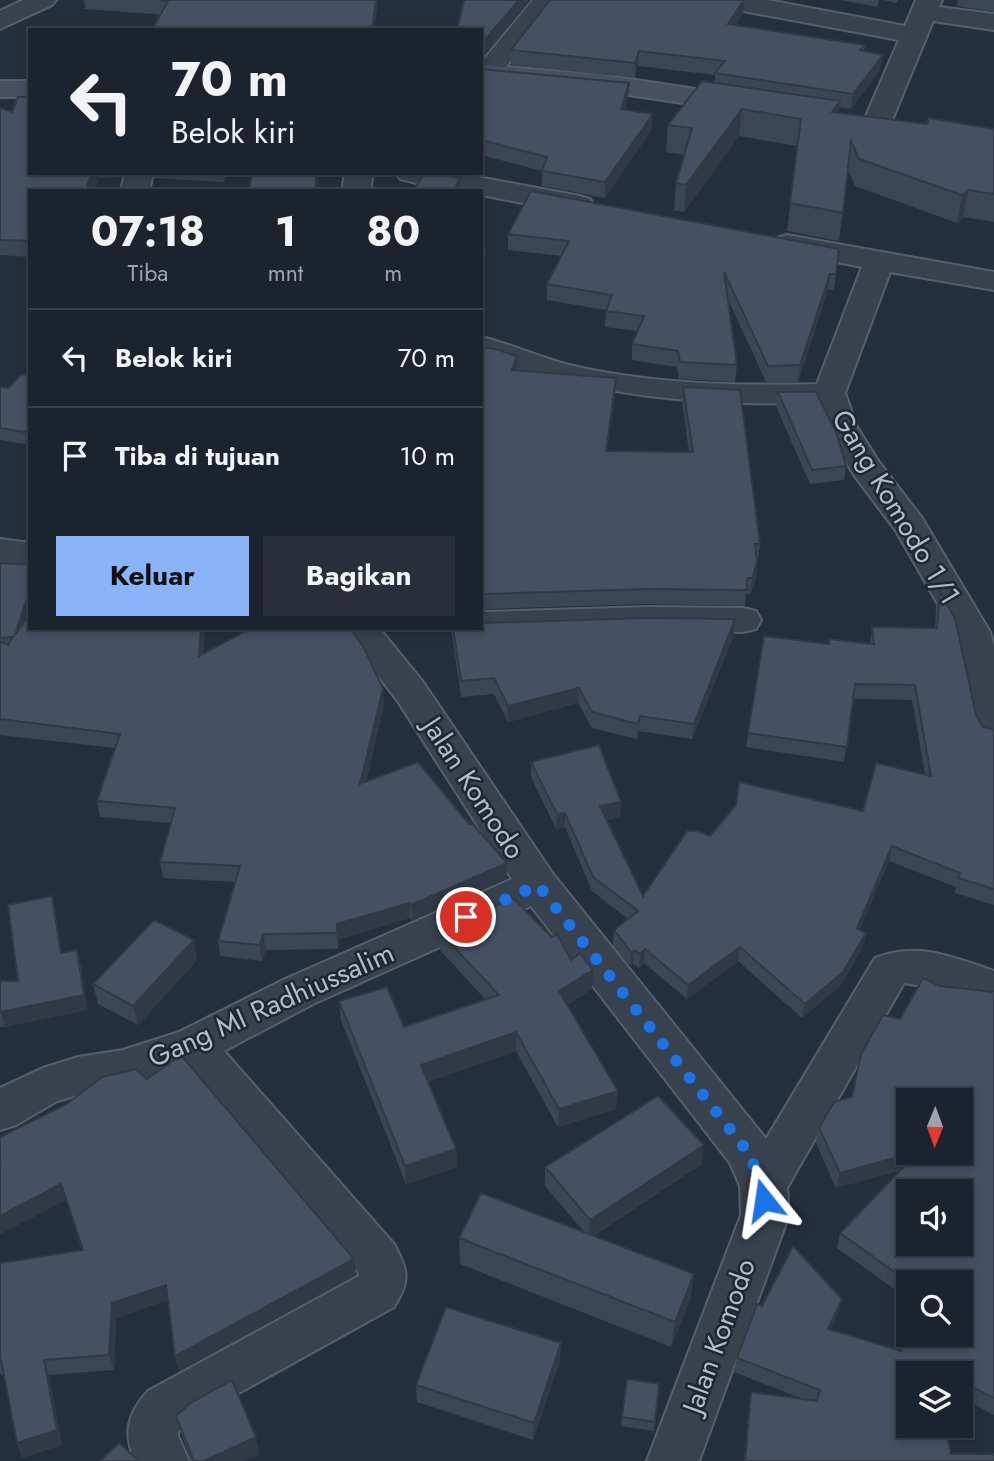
<!DOCTYPE html>
<html lang="id">
<style>
body{margin:0;font-family:Jost,sans-serif;background:#282f3a;color:#f1f3f6;height:100vh;display:flex;flex-direction:column;font-size:26px;white-space:nowrap}
*{box-sizing:border-box;margin:0}
p{font-size:23px;color:#a0a4aa}
.icon{flex:none;width:38px;height:38px;fill:none;stroke:currentColor;stroke-width:2;stroke-linecap:round;stroke-linejoin:round}
.map{position:relative;flex:1;overflow:hidden}
.drawer{position:absolute;left:28px;top:189px;width:455px;height:441px;display:flex;flex-direction:column;background:#1b232e;border-radius:0px;box-shadow:0 4px 10px #0003,0 0 0 2px #39404a}
.drawer>*{flex:none}
.top-card{position:absolute;left:28px;top:28px;width:455px;height:147px;border-radius:0px;box-shadow:0 4px 10px #0003,0 0 0 2px #39404a;background:#1b232e;color:#f1f3f6;overflow:hidden}
.needle{width:46px;rotate:181deg}
.buttons{position:absolute;left:896px;top:1088px;display:grid;gap:14px}
.buttons a{display:grid;place-items:center;width:77px;height:77px;border-radius:0px;background:#1b232e;box-shadow:0 4px 10px #0003,0 0 0 2px #39404a;font-size:35px}
.pin{position:absolute;display:grid;place-items:center;width:60px;height:60px;color:#fff;margin:-30px;border:4px solid #fff;border-radius:50%;box-shadow:0 2px 7px #0007}
.me{position:absolute;width:77px;margin:-38px;rotate:345deg;stroke-linejoin:round;filter:drop-shadow(0 0 5px #0008)}
.turn{display:flex;align-items:center;gap:24px;height:147px;padding:0 28px;font-size:32px}
.turn .icon{width:91px;height:91px;stroke-width:2.5}
.turn b{display:block;font-size:49px;line-height:60px}
.eta{display:flex;justify-content:space-evenly;align-items:center;height:119px;text-align:center}
.eta b{font-size:42px;font-weight:700;line-height:49px}
.primary-button{display:flex;gap:14px;margin-top:auto;padding:14px 28px}
.primary-button a{flex:1;height:80px;border-radius:0px;background:#8ab4f8;color:#111;font-size:28px;font-weight:700;line-height:80px;text-align:center}
.primary-button a+a{background:#282f3a;color:#f1f3f6}
ul{padding:0;list-style:none}
li{display:flex;align-items:center;gap:21px;height:98px;padding:0 28px;border-top:2px solid #39404a}
li div{flex:1}
li b{display:block;font-size:26px}
li em{font-style:normal}
.map>svg:first-child{display:block}
.lines{fill:none;stroke-linecap:round;stroke-linejoin:round}
.street-casing{stroke:#565f6c;stroke-width:4}
.secondary-casing{stroke:#565f6c;stroke-width:4}
.street{fill:#38414e;fill-rule:evenodd}
.secondary{fill:#465061;fill-rule:evenodd}
.wall{fill:#3b4654}
.shaded-wall{fill:#303945}
.building{fill:#455162;stroke:#303945;stroke-width:2;fill-rule:evenodd}
.route{stroke:#1a73e8;stroke-width:12;stroke-dasharray:0 21.6}
.labels{text-anchor:middle;dominant-baseline:central;stroke-width:5;stroke-linejoin:round;paint-order:stroke}
.street-label{font-size:28px;fill:#b4bcc9;stroke:#1d2633}
</style>
<div class="map">
<svg width="994" height="1461" viewBox="0 0 994 1461">
<rect width="100%" height="100%" fill="#242f3e"/>
<g class="lines">
<defs>
<g id="street">
<path d="M23,0H56L52,5L0,29V11Z"/>
<path d="M533,0H559L496,79H481V63Z"/>
<path d="M714,0H768L905,26L916,0H942L939,7L994,14V30L933,21L890,125L886,131L876,133L866,131L862,125L899,40L727,8L718,5Z"/>
<path d="M125,173H153L149,191H121Z"/>
<path d="M345,173H373L370,191H342Z"/>
<path d="M396,173H457L580,196L590,199L594,205L590,211L580,214L481,195V191C454,191 427,186 400,179Z"/>
<path d="M787,235L994,272V290L890,272L845,393L857,427L879,462L922,518L990,632L994,647V743L980,739L975,729L954,632L896,531L854,475L825,427L816,403C701,406 591,396 481,357V337C511,344 539,357 569,365C650,384 734,386 817,384L862,267L777,250L772,244L777,238Z"/>
<path d="M0,539L30,543V567L0,563Z"/>
<path d="M647,607L743,608L756,611L761,620L756,629L743,632L647,631L481,636L468,633L465,628H481V612Z"/>
<path d="M341,628H379L423,682L553,874L766,1139L875,958C918,941 953,957 994,971V1006L940,989L904,983L787,1188L789,1215L699,1461H647L741,1215L740,1186L730,1163L531,906L313,1004L224,1051L394,1244C408,1270 411,1280 394,1307L192,1419L178,1432V1436L189,1461H135C123,1433 127,1414 148,1391L359,1276L358,1272L184,1067L123,1088L78,1095L57,1101L16,1125L0,1130V1088L43,1068L78,1057L123,1050L179,1032L283,980L512,879L397,700Z"/>
</g>
<g id="secondary">
<path d="M481,65L602,75L743,96L753,98L756,104L753,110L743,112L602,91L481,81Z"/>
<rect x="0" y="81" width="30" height="16"/>
</g>
</defs>
<use href="#street" class="street-casing"/>
<use href="#secondary" class="secondary-casing"/>
<use href="#street" class="street"/>
<use href="#secondary" class="secondary"/>
</g>
<g class="wall">
<path d="M84,0H378L374,30L85,9Z"/>
<path d="M744,0L743,14L735,25L865,45L864,51L880,70L851,109L839,107L838,113L927,124L994,129V222L963,217L957,223L855,186L848,170L839,241L787,231L798,146L739,136L684,212L674,210L676,183L684,155L666,152L668,125L715,83V75L638,66L635,78L511,65V50Z"/>
<path d="M840,0H879L877,7Z"/>
<path d="M883,0H898L896,3Z"/>
<path d="M958,0H994V12L957,6Z"/>
<path d="M481,69L629,83L628,98L625,110L652,129L605,198L542,186V171L481,155Z"/>
<path d="M0,108L30,173H123L121,177L99,178L94,191H30V257L0,255Z"/>
<path d="M154,173H226L224,182L155,178Z"/>
<path d="M508,234L839,249L834,290H828L798,382H766L728,299L737,365L735,382L679,379L677,367L632,360V344L638,331L605,327L606,310L547,300V284L562,256L508,250Z"/>
<path d="M481,347L517,356V370L616,378L615,394L607,451L689,452L682,402L683,387L760,544L758,560H757L756,579L750,594H746L745,606L647,604L481,609Z"/>
<path d="M30,376V445L0,440V387L9,388Z"/>
<path d="M778,392L846,466L844,480L810,484L776,406Z"/>
<path d="M0,563L30,628H205L203,654L384,705L366,782L469,824L507,863V878L412,920L410,918L339,939L338,949L266,950L262,961L220,956L218,941L235,882L163,878L160,862L171,823L100,817L97,801L115,748L0,735Z"/>
<path d="M940,592L976,715L983,727L994,730V905L955,893L956,887L889,861L859,930L866,933L863,947L840,986L802,1018L738,961L687,999L644,963L639,968L633,964L630,966L613,945L614,930L628,919L592,891L565,827L556,829L531,777V762L621,802L620,817L607,820L643,896L710,836L863,811L925,774L912,700L853,699L844,762L746,747L748,733L828,644L870,643L872,627L935,628L936,607Z"/>
<path d="M451,628H481L734,635L692,739L638,731L637,739L592,728L578,703L508,722L494,694L461,697Z"/>
<path d="M55,911L62,953L81,965L87,1010L5,1027H0V981H18Z"/>
<path d="M439,931L571,960L593,970L592,989L567,1005L616,1109L558,1127L516,1051L428,1082L456,1149L457,1167L406,1184L341,1020L339,1001L404,1027L485,999L440,950Z"/>
<path d="M197,960L138,1025L98,1004L93,984Z"/>
<path d="M940,986L994,992V1415L961,1397V1374H908L951,1454L994,1461H744L749,1406L751,1392L805,1400L734,1372L737,1358L762,1306L838,1313L830,1330L901,1351L961,1283H908V1299L837,1248L840,1233L901,1170L836,1188L816,1143L819,1128L852,1097L900,1019Z"/>
<path d="M0,1137L356,1275L179,1371L175,1356L168,1300L116,1318L114,1370L49,1375L62,1445L22,1458L17,1443L4,1375H1L0,1372V1263L82,1250L66,1200L0,1234Z"/>
<path d="M702,1164L593,1236L694,1274L690,1300L671,1347L460,1264L459,1238L585,1233L545,1186V1167Z"/>
<path d="M560,1361L533,1440L417,1402L416,1385Z"/>
<path d="M627,1379L659,1384L654,1431L621,1426Z"/>
<path d="M176,1416L260,1454L244,1461H191L181,1433Z"/>
</g>
<g class="shaded-wall">
<path d="M376,0H378L374,30H372Z"/>
<path d="M519,0H531L481,59V44Z"/>
<path d="M744,0L743,14L727,39L728,24Z"/>
<path d="M639,51L638,66L635,78V63Z"/>
<path d="M883,55L880,70L851,109L853,94Z"/>
<path d="M629,83L628,98L621,124V109Z"/>
<path d="M840,101L836,128L832,112Z"/>
<path d="M742,109L739,136L684,212L686,185Z"/>
<path d="M653,114L652,129L605,198V182Z"/>
<path d="M92,173H98L99,178L94,191H85Z"/>
<path d="M317,173H319L318,191H315Z"/>
<path d="M460,178V191H454Z"/>
<path d="M968,190L963,217L957,223L962,195Z"/>
<path d="M485,249V264L481,275V260Z"/>
<path d="M830,274L828,290L798,382L800,365Z"/>
<path d="M517,356V371L512,370Z"/>
<path d="M616,378L615,394L605,467L606,451Z"/>
<path d="M757,563L756,579L750,594L752,578Z"/>
<path d="M30,589V616L15,635Z"/>
<path d="M735,619L734,635L692,739L694,724Z"/>
<path d="M201,628H205L201,672L199,656Z"/>
<path d="M579,688L578,703L508,722V706Z"/>
<path d="M383,689L384,705L362,800L360,784Z"/>
<path d="M621,802L620,817L600,821V806Z"/>
<path d="M565,813V827L556,829L557,814Z"/>
<path d="M892,846L889,861L854,943L857,928Z"/>
<path d="M507,863V878L412,920L411,905Z"/>
<path d="M52,896L55,911L65,968L61,953Z"/>
<path d="M410,903V918L339,939L338,949L337,924Z"/>
<path d="M866,933L863,947L840,986L802,1018L805,1004Z"/>
<path d="M263,934L266,950L262,961L260,945Z"/>
<path d="M194,940L197,960L138,1025L133,1006Z"/>
<path d="M740,947L738,961L687,999L688,985Z"/>
<path d="M645,949L644,963L639,968L640,954Z"/>
<path d="M77,950L81,965L87,1010L5,1027L1,1012Z"/>
<path d="M634,950L633,964L630,966L631,952Z"/>
<path d="M593,970L592,989L558,1010L559,991Z"/>
<path d="M516,1032V1051L421,1084V1065Z"/>
<path d="M618,1091L616,1109L558,1127L559,1109Z"/>
<path d="M704,1145L702,1164L589,1238L590,1220Z"/>
<path d="M456,1149L457,1167L406,1184L405,1166Z"/>
<path d="M912,1153H918L915,1166L836,1188L840,1173Z"/>
<path d="M61,1184L66,1200L0,1234V1216Z"/>
<path d="M354,1259L356,1275L179,1371L175,1356Z"/>
<path d="M694,1274L690,1300L671,1347L675,1322Z"/>
<path d="M166,1285L169,1300L116,1318L114,1370L109,1355L112,1303Z"/>
<path d="M842,1299L838,1313L825,1344L828,1329Z"/>
<path d="M561,1343L560,1361L533,1440L534,1423Z"/>
<path d="M44,1360L49,1375L62,1445L22,1458L17,1443Z"/>
<path d="M256,1437L260,1454L244,1461H204Z"/>
</g>
<g class="building">
<path d="M160,0H376L372,30H152L168,1Z"/>
<path d="M465,0H519L481,44V30H457L464,1Z"/>
<path d="M550,0H744L728,24L865,45L860,50L883,55L853,94L715,73L725,61L639,51L635,63L511,50Z"/>
<path d="M481,69L629,83L621,109L653,114L605,182L542,171L547,157L481,140Z"/>
<path d="M702,81L840,101L832,112L927,124L929,118L994,129V194L968,190L962,195L859,159L851,141L843,213L790,203L801,119L742,109L686,185L676,183L692,128L668,125Z"/>
<path d="M18,97H30V173H92L85,191H30V241L0,240V108L12,112Z"/>
<path d="M252,173H317L315,191H249Z"/>
<path d="M424,173H428L460,178L454,191H414Z"/>
<path d="M531,191L839,249L836,274H830L800,365L768,366L724,272L737,365L680,362L678,351L632,344L644,316L606,311L612,295L547,284L569,241L508,234Z"/>
<path d="M481,248L485,249L481,260Z"/>
<path d="M481,347L495,349L517,356L512,370L616,378L606,451L693,452L683,387L740,390L760,544H755L757,563L752,578H747V590L648,589L481,594Z"/>
<path d="M21,374L30,376V433L0,428V387L9,388Z"/>
<path d="M778,392H816L836,432L846,466L812,470Z"/>
<path d="M0,563L30,565V589L15,635L30,614V628H201L199,656L251,628H350L364,648L383,689L360,784L418,762L469,824L472,823L507,863L411,905L410,903L337,924V933L263,934L260,945L218,941L240,866L160,862L175,808L97,801L120,734L0,719V641L8,645L13,637L0,638Z"/>
<path d="M940,592L955,618L976,715L983,727L994,730V889L958,878L960,873L892,846L857,928L866,933L843,972L805,1004L740,947L688,985L645,949L640,954L634,950L631,952L614,930L638,911L593,877L565,813L557,814L531,762L599,745L621,802L600,806L643,896L687,831H698L710,836L736,805L739,782L863,811L876,763L931,776L915,685L855,684L847,747L748,733L764,636L829,644V639L874,644L872,627L937,628Z"/>
<path d="M648,618L735,619L694,724L640,716L638,724L592,712L579,688L508,706L494,678L461,681L453,628H481V623Z"/>
<path d="M52,896L61,953L77,950L84,995L0,1012V981H18L8,905Z"/>
<path d="M513,898L552,937L557,934L571,960L580,953L593,970L559,991L618,1091L559,1109L516,1032L421,1065L456,1149L405,1166L339,1001L387,987L404,1027L499,995L439,931Z"/>
<path d="M154,920L194,940L133,1006L93,984Z"/>
<path d="M923,978L940,986L994,992V1398L961,1381V1374H948L933,1366L935,1374H908V1426H945L951,1454H994V1461H745L751,1392L817,1401L820,1390L737,1358L757,1304L762,1306L793,1246L842,1299L828,1329L901,1351L908,1332V1335H961V1283H910L840,1233L917,1153H961V1101H908V1153H912L840,1173L819,1128L834,1102L852,1097L861,1054L883,1015L900,1019ZM908,1192H961V1244H908Z"/>
<path d="M181,1055L354,1259L175,1356L166,1285L112,1303L109,1355L44,1360L57,1430L17,1443L1,1360H0V1263L83,1250L61,1184L0,1216V1164L1,1163L0,1161V1137L67,1104L102,1077L136,1069L147,1079Z"/>
<path d="M658,1096L704,1145L590,1220L545,1167Z"/>
<path d="M481,1193L694,1274L675,1322L459,1238Z"/>
<path d="M446,1307L561,1343L534,1423L416,1385Z"/>
<path d="M627,1379L659,1384L655,1422L622,1417Z"/>
<path d="M232,1380L256,1437L204,1461H194L176,1416L189,1404Z"/>
<path d="M119,1443L139,1461H100Z"/>
</g>
<g class="lines">
<path class="route" d="M466,917L538,885L748,1152L763,1186L764,1200"/>
</g>
<g class="labels">
<g class="street-label">
<text transform="translate(896 507) rotate(59)">Gang Komodo 1/1</text>
<text transform="translate(474 788) rotate(57)">Jalan Komodo</text>
<text transform="translate(271 1005) rotate(-24)">Gang MI Radhiussalim</text>
<text transform="translate(719 1336) rotate(-70)">Jalan Komodo</text>
</g>
</g>
</svg>
<div class="buttons">
<a><svg class="needle" viewBox="-14 -14 28 28"><path d="M0-13l5 13h-10z" fill="#e53935"/><path d="M0 13l5-13h-10z" fill="#a0a4aa"/></svg></a>
<a><svg class="icon" aria-label="sound" viewBox="0 0 24 24"><path d="M4 9h4l5-4v14l-5-4H4zM17 9q2 3 0 6"/></svg></a>
<a><svg class="icon" aria-label="search" viewBox="0 0 24 24"><circle cx="10" cy="10" r="6"/><path d="M15 15l6 6"/></svg></a>
<a><svg class="icon" aria-label="layers" viewBox="0 0 24 24"><path d="M12 4l9 5-9 5-9-5zM3 14l9 5 9-5"/></svg></a>
</div>
<div class="pin" style="left:466px;top:917px;background:#d93025"><svg class="icon" aria-label="arrive" viewBox="0 0 24 24"><path d="M6 21V4h12l-3 4 3 4H6"/></svg></div>
<svg class="me" style="left:764px;top:1200px" viewBox="-20 -20 40 40"><path d="M0-17L14 15 0 8-14 15z" fill="#1a73e8" stroke="#fff" stroke-width="4"/></svg>
<div class="top-card">
<div class="turn"><svg class="icon" aria-label="left" viewBox="0 0 24 24"><path d="M17 20v-9H6M10 6l-5 5 5 5"/></svg><div><b>70 m</b>Belok kiri</div></div>
</div>
<section class="drawer">
<div class="eta">
<div><b>07:18</b><p>Tiba</p></div>
<div><b>1</b><p>mnt</p></div>
<div><b>80</b><p>m</p></div>
</div>
<ul>
<li><svg class="icon" aria-label="left" viewBox="0 0 24 24"><path d="M17 20v-9H6M10 6l-5 5 5 5"/></svg><div><b>Belok kiri</b></div><em>70 m</em></li>
<li><svg class="icon" aria-label="arrive" viewBox="0 0 24 24"><path d="M6 21V4h12l-3 4 3 4H6"/></svg><div><b>Tiba di tujuan</b></div><em>10 m</em></li>
</ul>
<div class="primary-button"><a>Keluar</a><a>Bagikan</a></div>
</section>
</div>
